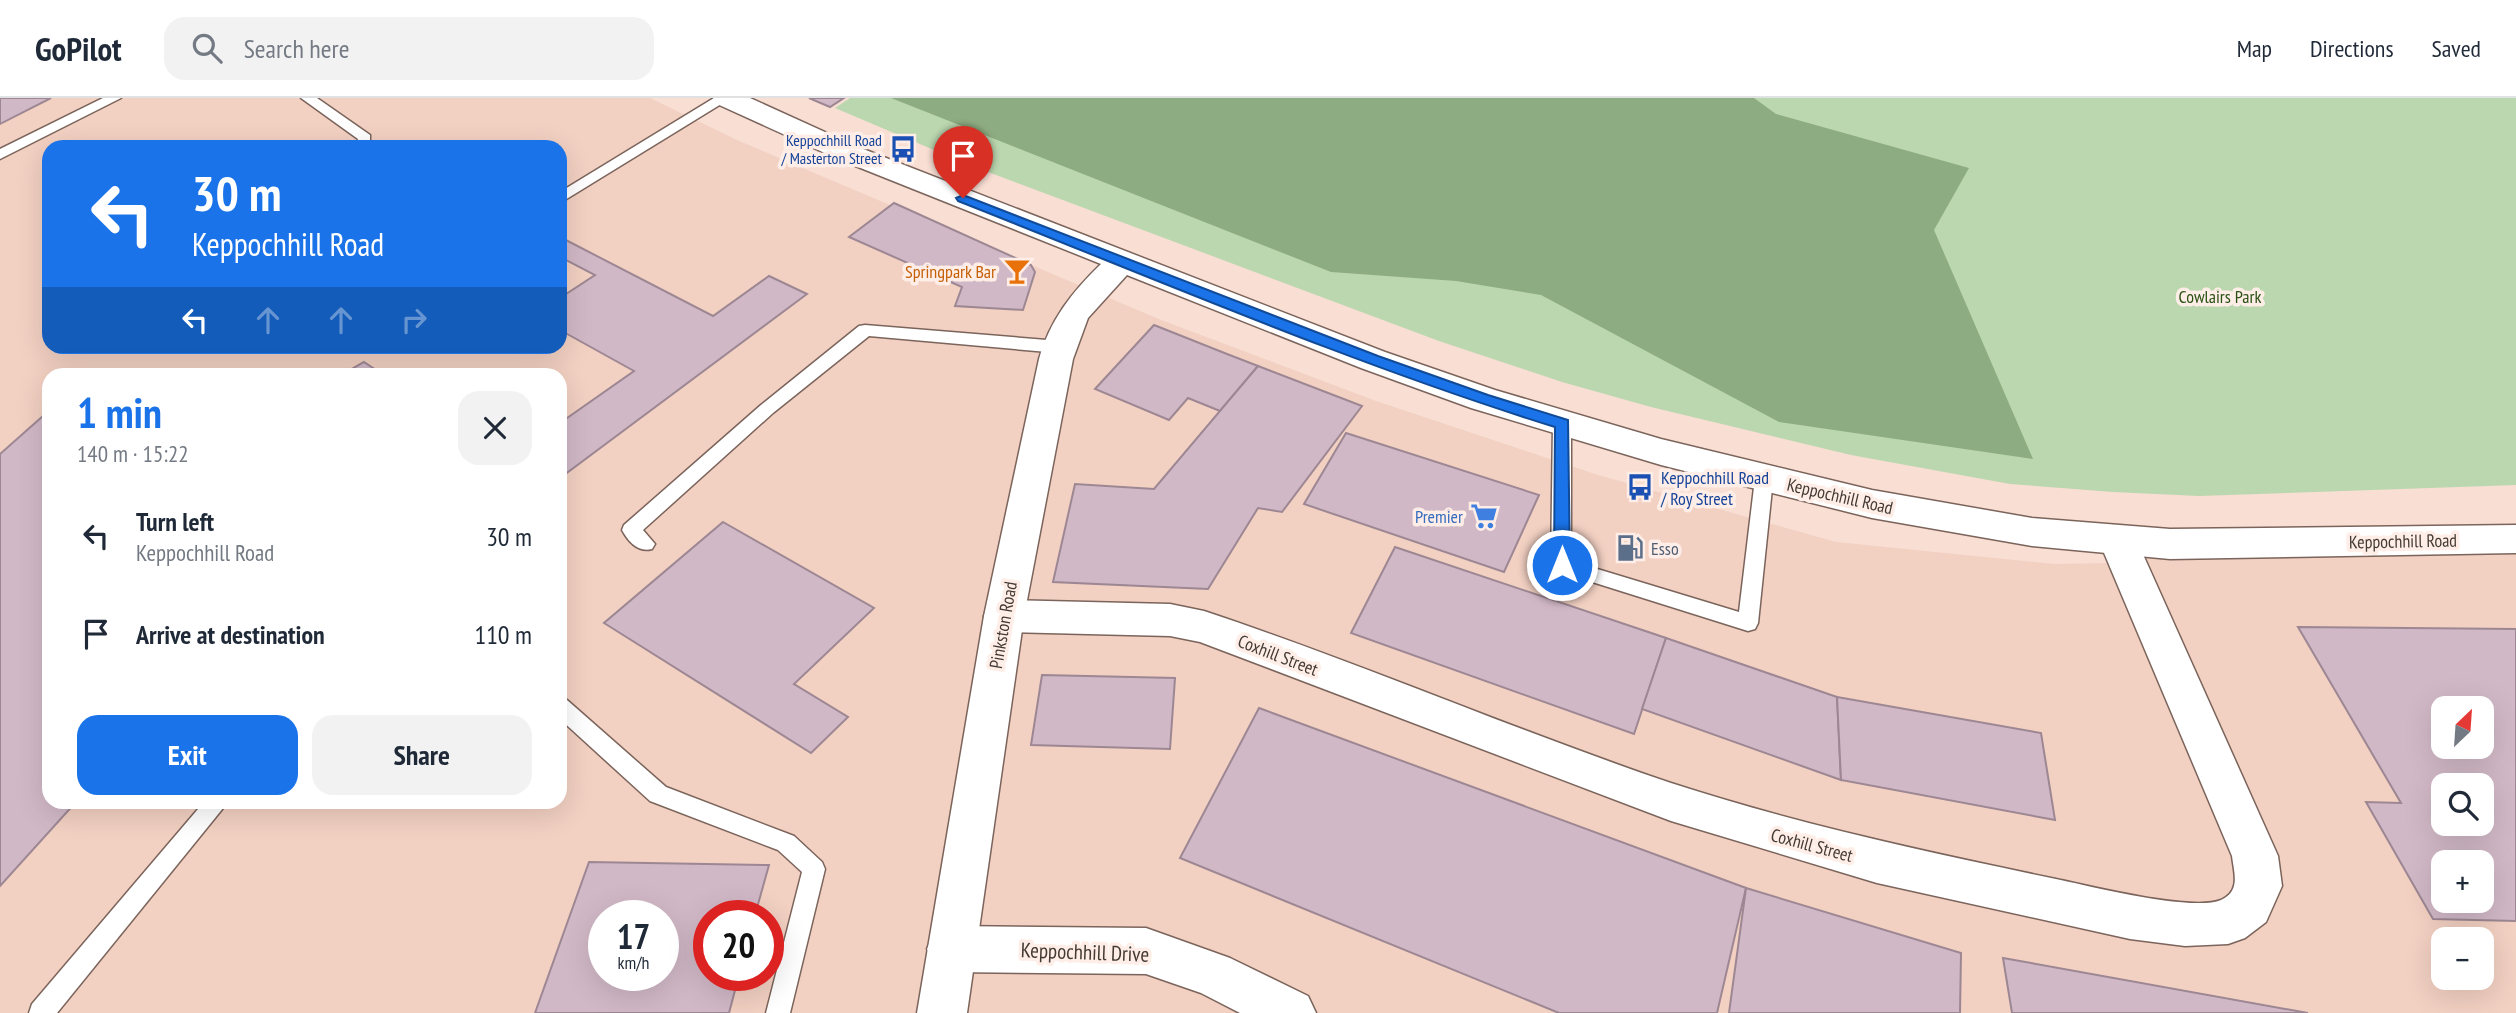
<!DOCTYPE html>
<meta charset="utf-8">
<style>
body{margin:0;font-family:"PT Sans Narrow",sans-serif;background:#f2f2f3;color:#1f2937;height:100vh;display:flex;flex-direction:column;font-size:26px;white-space:nowrap}
*{box-sizing:border-box;margin:0}
p{font-size:23px;color:#747a83}
.icon{flex:none;width:38px;height:38px;fill:none;stroke:currentColor;stroke-width:2;stroke-linecap:round;stroke-linejoin:round}
.map{position:relative;flex:1;overflow:hidden}
.drawer{position:absolute;left:42px;top:270px;width:525px;height:441px;display:flex;flex-direction:column;background:#fff;border-radius:21px;box-shadow:0 7px 28px #0002}
.drawer>*{flex:none}
.hud{position:absolute;left:42px;top:42px;width:525px;height:214px;border-radius:21px;box-shadow:0 7px 28px #0002;background:#1a73e8;color:#fff;overflow:hidden}
.needle{width:46px;rotate:25deg}
.buttons{position:absolute;left:2431px;top:598px;display:grid;gap:14px}
.buttons a{display:grid;place-items:center;width:63px;height:63px;border-radius:14px;background:#fff;box-shadow:0 7px 28px #0002;font-size:35px}
.speed{position:absolute;left:588px;top:802px;display:flex;gap:14px;font-size:35px;font-weight:700;text-align:center}
.speed>*{display:grid;place-content:center;width:91px;height:91px;border-radius:50%;background:#fff;box-shadow:0 7px 28px #0002;line-height:1}
.speed small{font-size:18px;font-weight:400}
.speed .limit{border:10px solid #d22;background:#fff;color:#111}
.pin{position:absolute;display:grid;place-items:center;width:60px;height:60px;color:#fff;margin:-72px -30px;border-radius:50% 50% 50% 0;rotate:-45deg;box-shadow:0 0 7px #0007}
.pin .icon{rotate:45deg}
.me{position:absolute;width:77px;margin:-38px;rotate:0deg;stroke-linejoin:round;filter:drop-shadow(0 0 5px #0008)}
.turn{display:flex;align-items:center;gap:24px;height:147px;padding:0 35px;font-size:32px}
.turn .icon{width:91px;height:91px;stroke-width:2.5}
.turn b{display:block;font-size:49px;line-height:60px}
.lanes{display:flex;align-items:center;height:66px;padding:0 35px;background:#0003;justify-content:center;gap:35px;direction:ltr}
.lanes .off{opacity:.35}
.round{display:grid;place-items:center;flex:none;width:74px;height:74px;border-radius:21px;background:#f2f2f3}
.overview{display:flex;align-items:center;justify-content:space-between;height:119px;padding:0 35px}
h1{font-size:42px;font-weight:800;line-height:52px;color:#1a73e8}
.primary-button{display:flex;gap:14px;margin-top:auto;padding:14px 35px}
.primary-button a{flex:1;height:80px;border-radius:21px;background:#1a73e8;color:#fff;font-size:28px;font-weight:800;line-height:80px;text-align:center}
.primary-button a+a{background:#f2f2f3;color:#1f2937}
ul{padding:0;list-style:none}
li{display:flex;align-items:center;gap:21px;height:98px;padding:0 35px}
li div{flex:1}
li b{display:block;font-size:26px}
li em{font-style:normal}
header{display:flex;align-items:center;gap:42px;box-sizing:border-box;height:98px;padding:0 35px;background:#fff;border-bottom:2px solid #e0e1e3}
header strong{font-size:33px}
nav{display:flex;gap:38px;margin-inline-start:auto;font-size:24px}
.search{width:490px;height:63px;background:#f2f2f3;display:flex;align-items:center;gap:18px;box-sizing:border-box;padding:0 24px;border-radius:21px;color:#747a83;font-size:26px}
.map>svg:first-child{display:block}
.built{fill:#f2d0c2;fill-rule:evenodd}
.green{fill:#bbd7af}
.forest{fill:#8eac81}
.building{fill:#d1b8c6;stroke:#9d8793;stroke-width:2;fill-rule:evenodd}
.lines{fill:none;stroke-linecap:round;stroke-linejoin:round}
.lane-casing{stroke:#7b645b;stroke-width:3}
.street-casing{stroke:#7b645b;stroke-width:3}
.secondary-casing{stroke:#7b645b;stroke-width:3}
.lane{fill:#fff;fill-rule:evenodd}
.street{fill:#fff;fill-rule:evenodd}
.secondary{fill:#fff;fill-rule:evenodd}
.route{fill:#1a73e8;stroke:#114b97;stroke-width:2}
.labels{text-anchor:middle;dominant-baseline:central;stroke-width:7;stroke-linejoin:round;paint-order:stroke}
.far-transit-label{font-size:16px;fill:#164399;stroke:#feeee7;text-anchor:end}
.food-label{font-size:18px;fill:#c56008;stroke:#feeee7;text-anchor:end}
.park-label{font-size:18px;fill:#2a5114;stroke:#feeee7}
.transit-label{font-size:18px;fill:#164399;stroke:#feeee7;text-anchor:start}
.street-label{font-size:18px;fill:#443a35;stroke:#feeee7}
.shop-label{font-size:18px;fill:#366cbe;stroke:#feeee7;text-anchor:end}
.service-label{font-size:18px;fill:#4e5e75;stroke:#feeee7;text-anchor:start}
.near-street-label{font-size:21px;fill:#443a35;stroke:#feeee7}
</style>
<header>
<strong>GoPilot</strong>
<div class="search"><svg class="icon" aria-label="search" viewBox="0 0 24 24"><circle cx="10" cy="10" r="6"/><path d="M15 15l6 6"/></svg>Search here</div>
<nav><a>Map</a><a>Directions</a><a>Saved</a></nav>
</header>
<div class="map">
<svg width="2516" height="915" viewBox="0 0 2516 915">
<rect width="100%" height="100%" fill="#f8ded3"/>
<path class="built" d="M0,0H650L739,43L1161,222L1376,303L1598,377L1836,444L2055,466L2114,465L2242,446L2516,441V915H0ZM49,49H560V248H49ZM49,276H560V704H49ZM2443,611H2482V649H2443ZM2443,688H2482V726H2443ZM2443,765H2482V803H2443ZM604,817H663V877H604ZM709,817H768V877H709ZM2443,842H2482V880H2443Z"/>
<path class="green" d="M850,0H2516V387L2199,398L2113,394L2010,386L1851,357L1651,309L1562,284L1439,243L967,66L835,10Z"/>
<path class="forest" d="M891,0H1754L1776,16L1969,70L1934,132L2033,361L1779,324L1541,197L1456,183L1331,174Z"/>
<g class="building">
<path d="M0,0H51L0,26Z"/>
<path d="M809,0H844L830,9Z"/>
<path d="M894,105L1031,167L1035,174L1023,212L955,208L962,189L849,139Z"/>
<path d="M560,139L713,218L769,178L807,196L560,380V325L634,273L560,232V200L595,177L560,159Z"/>
<path d="M1154,227L1227,256L1258,268L1220,313L1188,300L1169,322L1095,291Z"/>
<path d="M364,264L382,276H343Z"/>
<path d="M1258,268L1362,308L1282,414L1258,410L1208,491L1053,484L1075,386L1154,391Z"/>
<path d="M43,318L49,321V704H76L0,788V356Z"/>
<path d="M1346,335L1539,397L1504,474L1304,406Z"/>
<path d="M723,424L874,510L794,586L848,619L811,655L604,525Z"/>
<path d="M1395,449L1666,540L1634,636L1351,535Z"/>
<path d="M2298,529L2516,531V823L2433,821L2366,704L2401,705ZM2443,611H2482V649H2443ZM2443,688H2482V726H2443ZM2443,765H2482V803H2443Z"/>
<path d="M1666,540L1837,599L1841,682L1642,611Z"/>
<path d="M1042,577L1175,580L1170,651L1031,647Z"/>
<path d="M1837,599L2041,635L2055,722L1841,682Z"/>
<path d="M1259,610L1746,790L1717,915H1559L1180,760Z"/>
<path d="M589,764L769,767L755,817H709V877H739L729,915H535ZM604,817H663V877H604Z"/>
<path d="M1746,790L1961,855L1960,915H1729Z"/>
<path d="M2003,860L2308,915H2012Z"/>
</g>
<g class="lines">
<defs>
<g id="lane">
<path d="M103,0H121L0,61V51Z"/>
<path d="M301,0H317L370,37V49H356L358,41Z"/>
<path d="M714,0H731L560,105V94Z"/>
<path d="M865,227L1059,243L1067,249L1059,255L869,238L773,315L643,432L655,446L652,451C638,455 628,443 622,432L624,427L761,307L859,228Z"/>
<path d="M1562,320L1568,322L1571,326V463L1739,514L1755,381L1758,376H1770L1773,381L1758,525L1755,531L1748,533L1554,472L1551,467L1553,326L1556,322Z"/>
<path d="M560,599L567,602L666,689L794,738L822,764L825,771L790,915H766L802,774L778,752L650,703L560,621Z"/>
<path d="M204,704H228L57,915H29L32,906Z"/>
</g>
<g id="street">
<path d="M2118,429L2131,433L2137,443L2278,758L2282,788L2266,824L2245,840L2228,846L2185,848L2130,841L1877,785L1671,723L1200,544L1170,538L1004,534L990,529L984,518L990,507L1004,502L1170,506L1204,513C1361,565 1514,632 1671,685C1797,726 1927,754 2056,781C2090,788 2192,814 2221,802C2241,793 2234,775 2232,758L2099,443L2105,433Z"/>
<path d="M951,828L1146,830L1230,860L1308,898L1316,915H1240L1201,895L1146,876L951,874L934,867L927,851L934,835Z"/>
</g>
<path id="secondary" d="M713,0H750L858,49L1385,254L1495,292L1661,341L1872,392L2032,420L2170,431L2516,427V455L2170,461L2032,448L1872,420L1661,367L1471,310L1361,270L1127,177L1088,220L1073,261L1024,518L967,915H917L984,518L1039,261C1050,222 1072,194 1101,166L838,61L717,6Z"/>
</defs>
<use href="#lane" class="lane-casing"/>
<use href="#street" class="street-casing"/>
<use href="#secondary" class="secondary-casing"/>
<use href="#lane" class="lane"/>
<use href="#street" class="street"/>
<use href="#secondary" class="secondary"/>
</g>
<path class="route" d="M963,97L1378,258L1488,297L1568,322L1570,467L1567,472H1556L1554,467L1555,329C1352,266 1156,181 958,103L956,100Z"/>
<defs>
<symbol id="bus-bare" viewBox="-9 -9 18 18"><path d="M-5-6H5V4H4V6H2V4H-2V6H-4V4H-5ZM-3.5-4V0h7V-4ZM-3.5 1.2v1.5H-2V1.2ZM2 1.2v1.5H3.5V1.2Z" fill="#1a4fb4" stroke="#feeee7" stroke-width="2.5" paint-order="stroke"/></symbol>
<symbol id="bar-bare" viewBox="-9 -9 18 18"><path d="M-6-5H6L.8 .8V4.5H3.5V6h-7V4.5H-.8V.8Z" fill="#e8710a" stroke="#feeee7" stroke-width="2.5" paint-order="stroke"/></symbol>
<symbol id="supermarket-bare" viewBox="-9 -9 18 18"><path d="M-6-5.5h2.5l.6 2H6L4.5 2H-2.5L-4.4-4H-6ZM-1.5 3.2a1.3 1.3 0 1 0 .1 0ZM3 3.2a1.3 1.3 0 1 0 .1 0Z" fill="#3f7fe0" stroke="#feeee7" stroke-width="2.5" paint-order="stroke"/></symbol>
<symbol id="fuel-bare" viewBox="-9 -9 18 18"><path d="M-5.5-6h7V0h2V4h1.3V-2.5L3-4.5l.8-.8L6-3V5H2.5V1h-1V6h-7ZM-4.2-4.7v3.2H.2V-4.7Z" fill="#5c6f8a" stroke="#feeee7" stroke-width="2.5" paint-order="stroke"/></symbol>
</defs>
<g fill-rule="evenodd">
<use href="#bus-bare" x="884" y="32" width="38" height="38"/>
<use href="#bar-bare" x="998" y="154" width="38" height="38"/>
<use href="#bus-bare" x="1621" y="370" width="38" height="38"/>
<use href="#supermarket-bare" x="1465" y="399" width="38" height="38"/>
<use href="#fuel-bare" x="1611" y="431" width="38" height="38"/>
</g>
<g class="labels">
<g class="far-transit-label">
<text x="882" y="42">Keppochhill Road<tspan x="882" dy="18">/ Masterton Street</tspan></text>
</g>
<g class="food-label">
<text x="996" y="173">Springpark Bar</text>
</g>
<g class="park-label">
<text x="2220" y="198">Cowlairs Park</text>
</g>
<g class="transit-label">
<text x="1661" y="379">Keppochhill Road<tspan x="1661" dy="21">/ Roy Street</tspan></text>
</g>
<g class="street-label">
<text transform="translate(1840 398) rotate(13)">Keppochhill Road</text>
<text transform="translate(2403 443) rotate(-1)">Keppochhill Road</text>
<text transform="translate(1003 527) rotate(-80)">Pinkston Road</text>
<text transform="translate(1278 557) rotate(21)">Coxhill Street</text>
<text transform="translate(1812 747) rotate(15)">Coxhill Street</text>
</g>
<g class="shop-label">
<text x="1463" y="418">Premier</text>
</g>
<g class="service-label">
<text x="1651" y="450">Esso</text>
</g>
<g class="near-street-label">
<text transform="translate(1085 854) rotate(2)">Keppochhill Drive</text>
</g>
</g>
</svg>
<div class="buttons">
<a><svg class="needle" viewBox="-14 -14 28 28"><path d="M0-13l5 13h-10z" fill="#e53935"/><path d="M0 13l5-13h-10z" fill="#747a83"/></svg></a>
<a><svg class="icon" aria-label="search" viewBox="0 0 24 24"><circle cx="10" cy="10" r="6"/><path d="M15 15l6 6"/></svg></a>
<a>+</a>
<a>−</a>
</div>
<div class="speed"><div>17<small>km/h</small></div><div class="limit">20</div></div>
<div class="pin" style="left:963px;top:100px;background:#d93025"><svg class="icon" aria-label="arrive" viewBox="0 0 24 24"><path d="M6 21V4h12l-3 4 3 4H6"/></svg></div>
<svg class="me" style="left:1562px;top:467px" viewBox="-20 -20 40 40"><circle r="17" fill="#1a73e8" stroke="#fff" stroke-width="3"/><path d="M0-11L8 9 0 5-8 9z" fill="#fff"/></svg>
<div class="hud">
<div class="turn"><svg class="icon" aria-label="left" viewBox="0 0 24 24"><path d="M17 20v-9H6M10 6l-5 5 5 5"/></svg><div><b>30 m</b>Keppochhill Road</div></div>
<div class="lanes"><svg class="icon" aria-label="left" viewBox="0 0 24 24"><path d="M17 20v-9H6M10 6l-5 5 5 5"/></svg><svg class="icon off" aria-label="ahead" viewBox="0 0 24 24"><path d="M12 20V5M6 11l6-6 6 6"/></svg><svg class="icon off" aria-label="ahead" viewBox="0 0 24 24"><path d="M12 20V5M6 11l6-6 6 6"/></svg><svg class="icon off" aria-label="right" viewBox="0 0 24 24"><path d="M7 20v-9h11M14 6l5 5-5 5"/></svg></div>
</div>
<section class="drawer">
<div class="overview"><div><h1>1 min</h1><p>140 m · 15:22</p></div><a class="round"><svg class="icon" aria-label="close" viewBox="0 0 24 24"><path d="M6 6l12 12M18 6L6 18"/></svg></a></div>
<ul>
<li><svg class="icon" aria-label="left" viewBox="0 0 24 24"><path d="M17 20v-9H6M10 6l-5 5 5 5"/></svg><div><b>Turn left</b><p>Keppochhill Road</p></div><em>30 m</em></li>
<li><svg class="icon" aria-label="arrive" viewBox="0 0 24 24"><path d="M6 21V4h12l-3 4 3 4H6"/></svg><div><b>Arrive at destination</b></div><em>110 m</em></li>
</ul>
<div class="primary-button"><a>Exit</a><a>Share</a></div>
</section>
</div>
